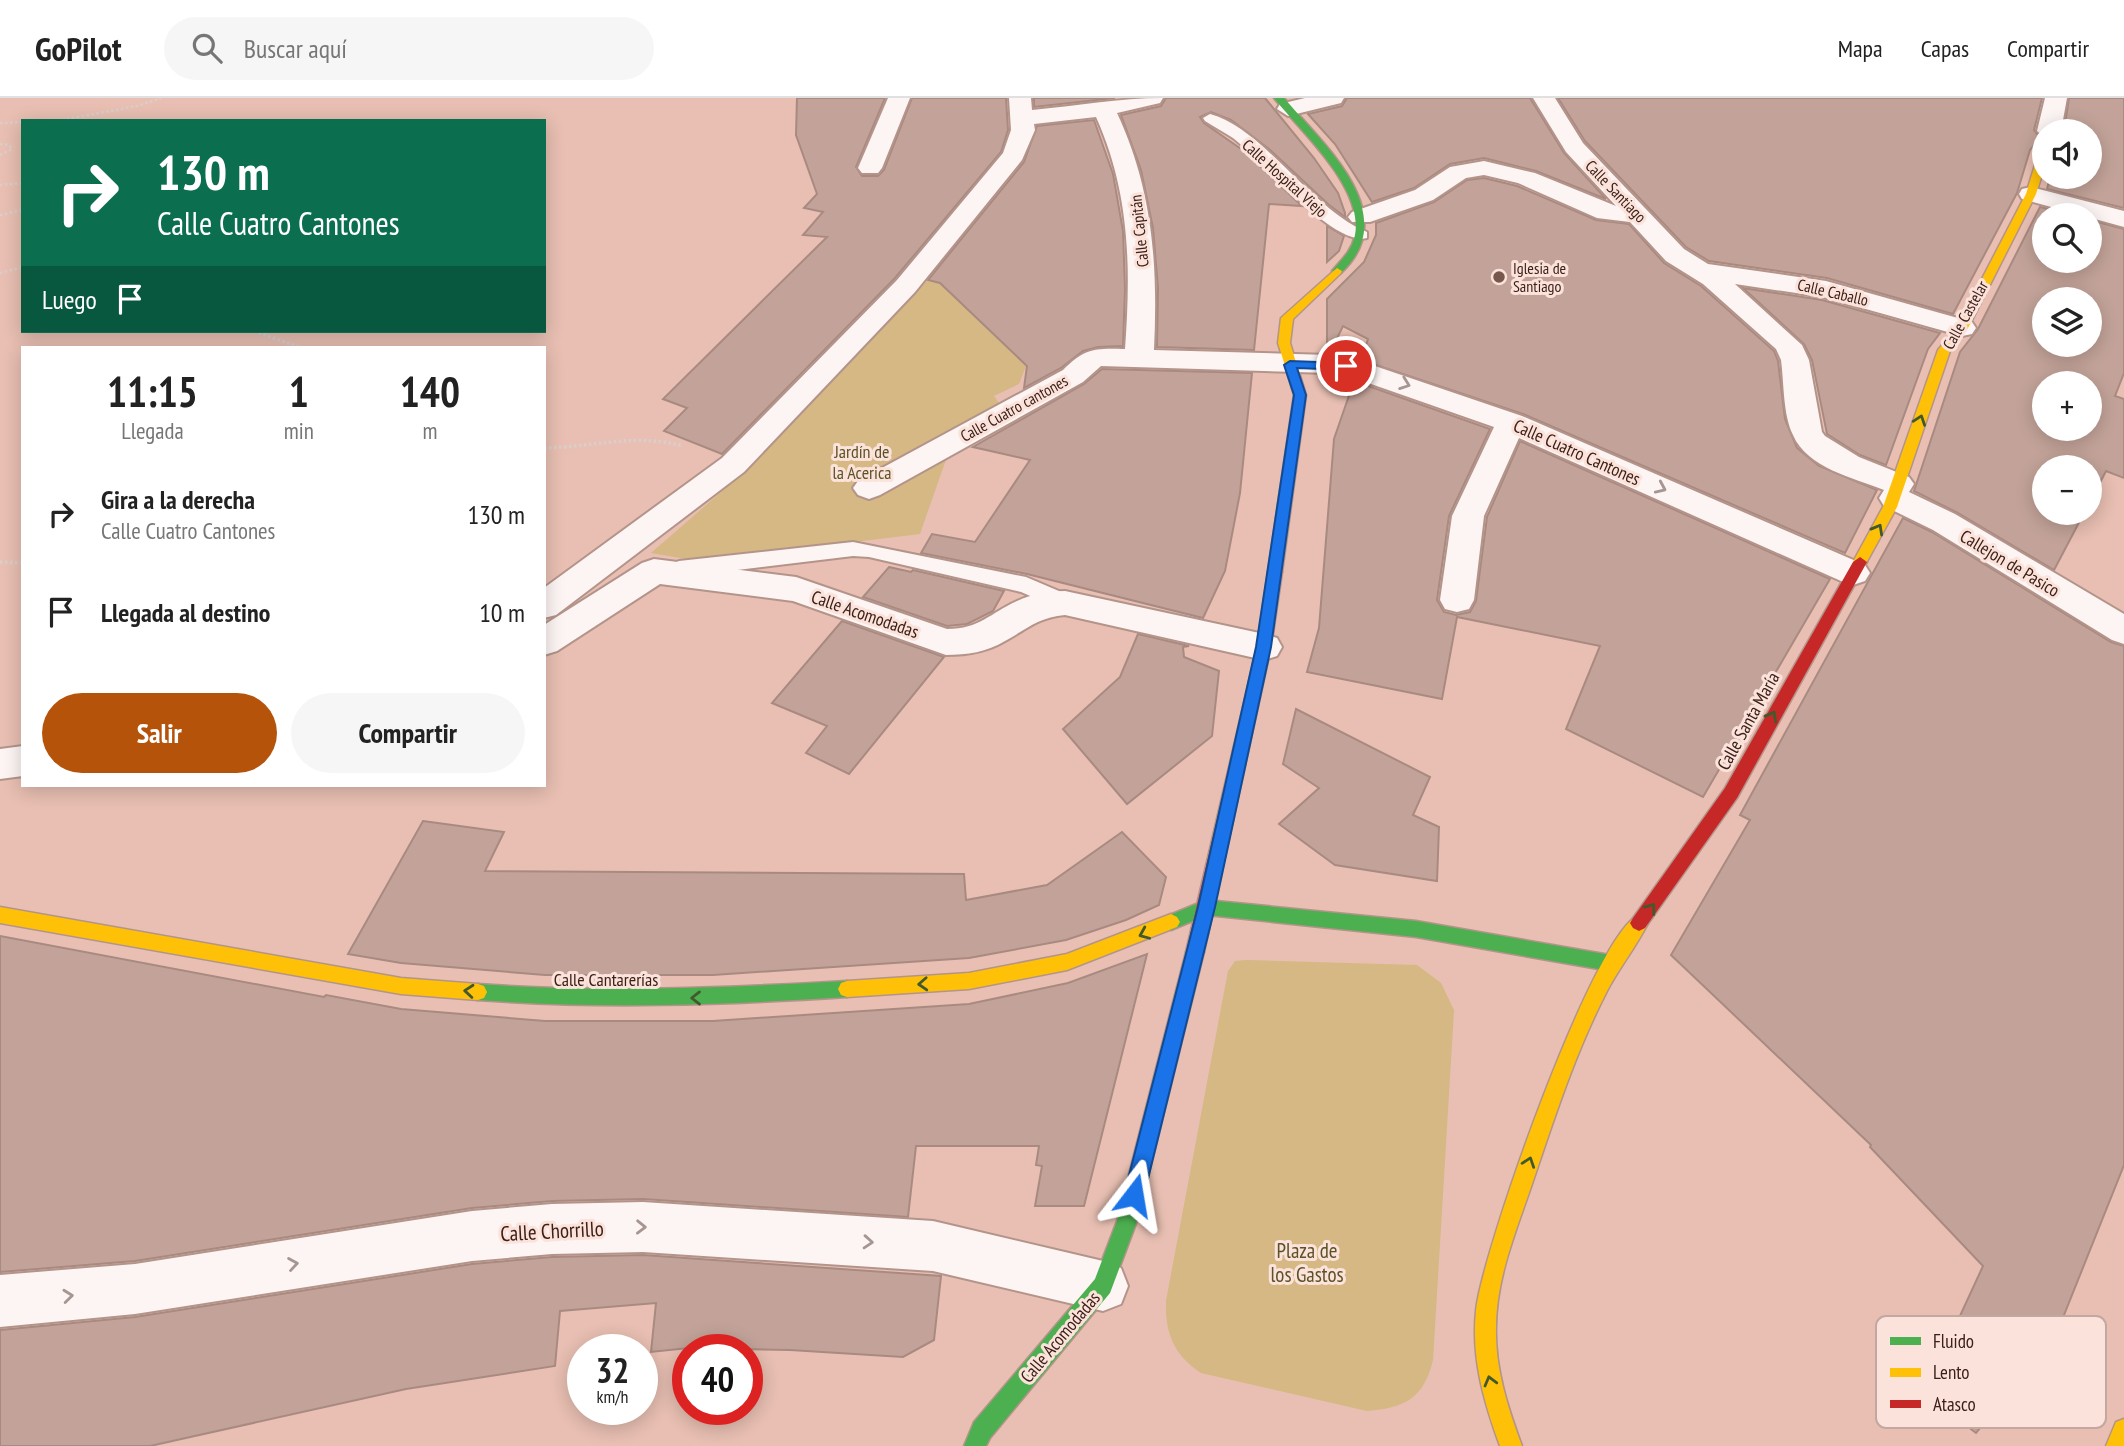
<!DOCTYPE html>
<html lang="es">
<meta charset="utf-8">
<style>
body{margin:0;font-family:"PT Sans Narrow",sans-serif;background:#f6f6f6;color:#222;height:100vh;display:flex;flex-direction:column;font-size:26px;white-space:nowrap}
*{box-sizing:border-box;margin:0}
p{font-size:23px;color:#767676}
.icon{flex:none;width:38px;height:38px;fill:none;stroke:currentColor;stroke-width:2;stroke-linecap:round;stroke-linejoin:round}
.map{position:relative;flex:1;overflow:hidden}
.sheet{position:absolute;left:21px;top:248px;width:525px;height:441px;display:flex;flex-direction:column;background:#fff;border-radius:0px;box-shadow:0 4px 18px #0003}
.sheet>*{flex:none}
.guide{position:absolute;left:21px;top:21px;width:525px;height:214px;border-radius:0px;box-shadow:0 4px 18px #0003;background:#0b6e4f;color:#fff;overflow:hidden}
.fabs{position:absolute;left:2032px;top:21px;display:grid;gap:14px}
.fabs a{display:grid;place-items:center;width:70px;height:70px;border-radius:50%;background:#fff;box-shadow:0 4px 18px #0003;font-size:35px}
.speed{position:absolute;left:567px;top:1236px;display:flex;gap:14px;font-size:35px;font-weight:700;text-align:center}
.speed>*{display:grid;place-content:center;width:91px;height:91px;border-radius:50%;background:#fff;box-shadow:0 4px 18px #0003;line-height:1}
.speed small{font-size:18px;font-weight:400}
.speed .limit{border:10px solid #d22;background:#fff;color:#111}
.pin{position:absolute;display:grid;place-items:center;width:60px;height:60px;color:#fff;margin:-30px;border:4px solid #fff;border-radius:50%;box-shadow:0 2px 7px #0007}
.me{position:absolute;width:77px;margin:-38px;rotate:14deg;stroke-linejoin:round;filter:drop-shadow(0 0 5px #0008)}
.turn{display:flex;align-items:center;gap:24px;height:147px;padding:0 21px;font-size:32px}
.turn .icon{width:91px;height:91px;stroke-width:2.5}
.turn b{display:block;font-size:49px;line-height:60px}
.then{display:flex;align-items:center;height:66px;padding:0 21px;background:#0003;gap:14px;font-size:26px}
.eta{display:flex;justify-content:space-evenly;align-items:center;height:119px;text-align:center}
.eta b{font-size:42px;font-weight:700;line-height:49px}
.cta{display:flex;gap:14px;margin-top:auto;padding:14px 21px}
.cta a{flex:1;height:80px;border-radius:42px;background:#b45309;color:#fff;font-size:28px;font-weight:700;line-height:80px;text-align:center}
.cta a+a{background:#f6f6f6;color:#222}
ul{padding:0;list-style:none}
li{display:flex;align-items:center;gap:21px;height:98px;padding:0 21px}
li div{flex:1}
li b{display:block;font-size:26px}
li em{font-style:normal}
header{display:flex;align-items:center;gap:42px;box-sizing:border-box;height:98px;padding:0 35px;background:#fff;border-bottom:2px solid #e0e0e0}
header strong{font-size:33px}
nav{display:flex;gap:38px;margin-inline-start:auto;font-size:24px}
.search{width:490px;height:63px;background:#f6f6f6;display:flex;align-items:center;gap:18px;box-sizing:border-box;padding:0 24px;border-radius:38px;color:#767676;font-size:26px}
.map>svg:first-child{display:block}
.green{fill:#d5b883}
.building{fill:#c3a399;stroke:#a98a80;stroke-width:2;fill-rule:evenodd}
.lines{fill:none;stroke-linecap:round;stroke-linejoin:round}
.lane-casing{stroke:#b4948a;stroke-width:4}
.street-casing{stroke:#b4948a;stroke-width:4}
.fast-casing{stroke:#b4948a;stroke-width:3}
.slow-casing{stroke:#b4948a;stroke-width:3}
.jam-casing{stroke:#b4948a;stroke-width:3}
.path-far1{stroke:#dbceca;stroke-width:2.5;stroke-dasharray:2.5 2.5;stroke-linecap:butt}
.path{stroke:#dbceca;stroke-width:3.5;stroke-dasharray:2.5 2.5;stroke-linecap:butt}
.lane{fill:#fcf5f3;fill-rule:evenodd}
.street{fill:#fcf5f3;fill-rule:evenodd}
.fast{fill:#4caf50;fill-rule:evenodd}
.slow{fill:#ffc107;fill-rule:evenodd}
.jam{fill:#c62828;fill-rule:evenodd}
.oneway{stroke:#a69590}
.oneway2{stroke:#42592e}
.route{fill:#1a73e8;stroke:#114b97;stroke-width:2}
.poi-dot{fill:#78584d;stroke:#fbe3db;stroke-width:2.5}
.labels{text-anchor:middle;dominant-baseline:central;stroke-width:6;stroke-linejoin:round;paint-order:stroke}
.far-street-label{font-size:16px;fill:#3c2017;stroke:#fbe3db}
.far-poi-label{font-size:16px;fill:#3c2017;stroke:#fbe3db;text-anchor:start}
.park-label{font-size:18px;fill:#5b5225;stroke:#fbe3db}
.street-label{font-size:18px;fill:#3c2017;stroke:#fbe3db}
.near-street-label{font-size:21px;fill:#3c2017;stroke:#fbe3db}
.near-park-label{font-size:21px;fill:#5b5225;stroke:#fbe3db}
.key{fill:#fbe3db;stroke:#c2a8a0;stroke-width:2}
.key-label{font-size:19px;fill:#3c2017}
</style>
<header>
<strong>GoPilot</strong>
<div class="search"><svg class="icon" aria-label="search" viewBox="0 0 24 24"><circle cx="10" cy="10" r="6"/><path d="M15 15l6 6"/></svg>Buscar aquí</div>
<nav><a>Mapa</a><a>Capas</a><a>Compartir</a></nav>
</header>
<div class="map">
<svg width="2124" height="1348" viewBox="0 0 2124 1348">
<rect width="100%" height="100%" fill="#e8bfb2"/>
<g class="green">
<path d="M928,182L991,199L1032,253L1019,286L994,298L999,305L957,330L920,436L698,463L651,455L744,374Z"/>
<path d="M1247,862L1417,867L1441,885L1454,912L1433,1262C1424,1300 1405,1310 1367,1313L1201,1275C1174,1257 1165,1236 1166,1203L1228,873L1235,863Z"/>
</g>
<g class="building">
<path d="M797,0H885L856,69L862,78H878L884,72L912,0H1006L1008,32L1001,54L895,180L722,356L664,333L687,310L663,301L827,139L803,137L823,114L804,110L817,96L796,37Z"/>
<path d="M1034,0H1115L1034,9Z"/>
<path d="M1166,0H1265L1314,60L1338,95L1345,115V119L1328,106L1269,51L1231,22L1211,14L1200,19L1204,25L1244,53L1302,108L1269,106L1254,252L1157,249L1158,190L1153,130L1141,72L1121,17L1161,8Z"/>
<path d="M1347,0H1530L1564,55L1606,101L1536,73L1484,60L1450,66L1414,90L1372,104L1335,46L1308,16L1342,8Z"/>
<path d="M1558,0H2042L2034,32L2044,45L2035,46L2030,52L2017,95L1953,216L1827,180L1709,163L1686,149L1585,43Z"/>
<path d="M2069,0H2124V110L2047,91L2050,79H2090V33H2064Z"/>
<path d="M1094,22L1113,76L1123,133L1125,191L1123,248L1098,249L1083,253L1061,270L1024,290L1027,268L940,185L928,182L1024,64L1037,28Z"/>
<path d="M1484,80L1517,88L1596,122L1629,126L1664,165L1701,188L1774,253L1778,263L1785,321L1797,350L1819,368L1877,392L1845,455L1523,316L1361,262L1368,241L1343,228L1330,255L1327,254V201L1364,164L1376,137V125L1434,104L1467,82Z"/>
<path d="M2040,109L2071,117H2044V163H2090V122L2124,131V275L2115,298L2124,301V380L2106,373L2090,404V369H2044V415H2084L2054,472L1956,414L1914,393L1960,254L1978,231ZM2044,201H2090V247H2044ZM2044,285H2090V331H2044Z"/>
<path d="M1327,128L1344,138L1339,153L1327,164Z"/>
<path d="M1743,190L1822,202L1940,235L1928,251L1886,367L1860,357L1827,336L1812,262L1804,246Z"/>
<path d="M1102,271L1252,275L1240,395L1225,473L1203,520L1027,476L921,455L932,436L975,444L1030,362L973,349L1084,286Z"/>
<path d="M1354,283L1490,331L1449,418L1437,502L1444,514L1456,517L1470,514L1476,503L1487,419L1520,343L1830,481L1703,699L1566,631L1600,548L1457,519L1442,601L1307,574L1319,530L1334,341Z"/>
<path d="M1903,420L1932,434L2111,544L2124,548V1067L2054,1242L1976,1335L1924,1296L1983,1168L1870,1049L1871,1047L1671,857L1750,722L1740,717Z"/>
<path d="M889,469L911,474L913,472L1004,493L993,513L967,526L947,528L863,499Z"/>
<path d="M842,523L944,559L849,676L806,655L827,628L772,605Z"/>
<path d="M1138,536L1189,548L1183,549L1184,559L1219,573L1212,638L1127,706L1063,631L1120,579Z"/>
<path d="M1296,611L1430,679L1413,717L1439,729L1437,783L1335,767L1279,726L1319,690L1283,666Z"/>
<path d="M423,723L504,734L485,773L964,776L966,802L1047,787L1122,734L1166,779L1159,807L1126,822L1066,842L969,860L713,877H545L401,865L348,856Z"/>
<path d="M0,838L324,899L326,897L401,911L545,923H713L969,906L1068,885L1147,856L1084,1108H1035L1042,1068L1036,1067L1039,1048H916L908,1119L643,1101L552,1103L472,1110L135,1163L0,1174Z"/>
<path d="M643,1157L941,1178L934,1242L903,1259L790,1252L689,1250L651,1254L656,1205L560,1213L555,1268L406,1291L150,1348H0V1232L135,1219L472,1166L552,1159Z"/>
</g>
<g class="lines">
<defs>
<g id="lane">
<path d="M1210,16C1262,29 1311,111 1367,134V140C1333,149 1261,61 1233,40C1224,34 1214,29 1205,23L1203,20Z"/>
<path d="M853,444L1026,479L1073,499L1076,505L1073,511L1065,513L1021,494L869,459L853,458L679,479L671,476L668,471L671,466L679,463Z"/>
</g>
<g id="street">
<path d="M888,0H910L882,70L878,75H862L858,70Z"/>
<path d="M1009,0H1031L1032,12C1076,8 1119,0 1163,0L1160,5L1117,15C1153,92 1158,168 1154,252L1329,257L1372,267L1522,318L1865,467L1870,475L1865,483L1853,487L1841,483L1519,340L1484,418L1474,502L1469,511L1457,514L1445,511L1440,502L1452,418L1494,329L1354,280L1329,275L1101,268L1083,284L880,397L869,401L858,397L853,390L858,383L1063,272C1085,250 1095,250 1125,251C1131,170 1130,94 1096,19L1034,26L1035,32L1022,62L915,194L744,374L556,517L544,520V490L722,360L897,182L1003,55L1011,32Z"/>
<path d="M1305,0H1344L1341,5L1288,18L1277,11L1280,6Z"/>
<path d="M1533,0H1555L1583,45L1684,151L1708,166L1826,183L1972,224L1976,230L1972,236L1962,238L1823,199L1735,186L1802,247L1809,262L1822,334L1825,338L1859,359L1909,379L1914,386L1909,394L1955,416L2124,516V546L2112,542L1933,432L1884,408L1879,400L1884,392C1854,380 1807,370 1793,337C1783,317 1784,285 1781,262L1776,251L1703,186L1666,163L1630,124L1597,120L1518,85L1484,77L1466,80L1433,102L1370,124H1352L1348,119L1352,114L1415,92L1450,69L1484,63L1535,75L1616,108L1566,54Z"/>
<path d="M2045,0H2067L2061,33H2044V39L2037,33Z"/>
<path d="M2031,89L2124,113V129L2022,101L2019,96L2022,91Z"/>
<path d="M654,461L796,479L947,531C980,531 990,515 1017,503C1032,496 1048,493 1065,493L1264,536L1277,540L1282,549L1277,558L1264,562L1065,517C1039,519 1027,531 1005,543C987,554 967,557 946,557L793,503L660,486L557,553L544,557V527L642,465Z"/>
<path d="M23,648V678L0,681V651Z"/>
<path d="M643,1104L933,1123L1103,1163L1121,1170L1128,1188L1121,1206L1103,1213L933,1173L643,1154L552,1156L472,1163L135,1216L0,1229V1177L135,1166L472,1113L552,1106Z"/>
</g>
<g id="fast">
<path d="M1274,0H1284C1324,47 1404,116 1341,175L1332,173C1341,162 1352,153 1355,137C1364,89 1301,34 1274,0Z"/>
<path d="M1206,802L1416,823L1610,857L1616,859L1619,865L1616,871L1610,873L1416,839L1207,817L1171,832L1165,829L1162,824L1165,819Z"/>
<path d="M1195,846L1201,848L1204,854L1137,1123L1110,1195L990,1340L986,1348H964L974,1324L1095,1181L1117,1123L1186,854L1189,848Z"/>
<path d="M847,883L853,885L856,891L853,897L847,899C724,907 601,911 478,902L472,900L469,894L472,888L478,886C601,895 724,890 847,883Z"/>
</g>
<g id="slow">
<path d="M2044,51V70L2036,96L1968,230L1950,253L1897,409L1865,467H1855L1853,464L1883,409L1938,252L1957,229L2026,96L2039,54Z"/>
<path d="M1337,170L1342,173L1341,175L1293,221L1290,245L1306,297L1282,474L1275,479L1268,474L1294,297L1278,245L1281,220Z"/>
<path d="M0,809L401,880L478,886L484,888L487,894L484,900L478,902L401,896L0,825Z"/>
<path d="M1171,816L1177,819L1180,824L1177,829L1067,872L969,891L847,899L841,897L838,891L841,885L847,883L969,875L1067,856Z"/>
<path d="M1639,817L1645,820L1648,825C1636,849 1619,870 1607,893C1575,955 1554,1021 1532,1086C1516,1133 1496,1180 1496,1230C1495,1271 1508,1310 1522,1348H1500C1484,1304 1471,1260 1476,1213C1481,1157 1594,834 1639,817Z"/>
<path d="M2124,1321V1348H2106L2116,1324Z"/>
</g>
<g id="jam">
<path d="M1860,459L1867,464L1737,700L1645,830L1639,833L1633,830L1630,825L1633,820L1725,690L1853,464Z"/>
<path d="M1275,469L1282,474L1271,549L1204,854L1201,860L1195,862L1189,860L1186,854L1257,549L1268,474Z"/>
</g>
</defs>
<use href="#lane" class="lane-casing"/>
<use href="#street" class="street-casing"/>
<use href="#fast" class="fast-casing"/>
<use href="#slow" class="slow-casing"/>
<use href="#jam" class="jam-casing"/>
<g class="path-far1">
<path d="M57,23L137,8L161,0"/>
<path d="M0,25L23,24"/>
<path d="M0,46L9,47L12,51L0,57"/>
<path d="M0,87L23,85"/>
<path d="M0,117L23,112"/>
<path d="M0,175L23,169"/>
<path d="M254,233L258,234"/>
</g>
<g class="path">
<path d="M254,233L302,250"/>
<path d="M544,350C592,349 636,335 683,348"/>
<path d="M0,464L23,465"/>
</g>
<use href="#lane" class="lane"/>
<use href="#street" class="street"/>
<use href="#fast" class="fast"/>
<use href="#slow" class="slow"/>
<use href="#jam" class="jam"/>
</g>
<defs><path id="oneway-chevron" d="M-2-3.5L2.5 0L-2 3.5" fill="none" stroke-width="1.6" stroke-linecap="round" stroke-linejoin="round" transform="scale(1.75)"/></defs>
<g class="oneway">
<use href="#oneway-chevron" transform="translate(1405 286) rotate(20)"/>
<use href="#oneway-chevron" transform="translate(1661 390) rotate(24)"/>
<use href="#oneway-chevron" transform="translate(641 1129) rotate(1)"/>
<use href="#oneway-chevron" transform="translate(868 1144) rotate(4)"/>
<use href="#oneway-chevron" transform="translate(293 1166) rotate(-9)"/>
<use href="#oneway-chevron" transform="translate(68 1198) rotate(-6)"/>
</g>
<g class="oneway2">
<use href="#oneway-chevron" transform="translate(1920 322) rotate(-71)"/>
<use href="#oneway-chevron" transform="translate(1878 431) rotate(-61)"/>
<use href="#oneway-chevron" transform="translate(1772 618) rotate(-61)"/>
<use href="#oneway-chevron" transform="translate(1651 810) rotate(-53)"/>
<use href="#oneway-chevron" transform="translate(1144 836) rotate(157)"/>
<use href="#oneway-chevron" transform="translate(923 886) rotate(177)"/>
<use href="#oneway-chevron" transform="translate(469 893) rotate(-175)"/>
<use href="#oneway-chevron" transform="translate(696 900) rotate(-180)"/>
<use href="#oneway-chevron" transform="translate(1529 1064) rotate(-71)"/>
<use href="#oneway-chevron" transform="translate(1490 1283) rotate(-105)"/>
</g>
<path class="route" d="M1290,263L1346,265L1352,268L1346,272L1297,270L1306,297L1271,549L1215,809L1144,1097L1141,1104L1134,1107L1127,1104L1124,1097L1198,809L1256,549L1294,297L1284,267Z"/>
<circle class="poi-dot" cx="1499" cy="179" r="7"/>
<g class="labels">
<g class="far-street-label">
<text transform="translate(1285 80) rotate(42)">Calle Hospital Viejo</text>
<text transform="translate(1616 93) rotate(46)">Calle Santiago</text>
<text transform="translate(1139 133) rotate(-96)">Calle Capitán</text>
<text transform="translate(1833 194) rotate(13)">Calle Caballo</text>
<text transform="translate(1965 217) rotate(-61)">Calle Castelar</text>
<text transform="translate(1014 310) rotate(-29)">Calle Cuatro cantones</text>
</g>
<g class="far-poi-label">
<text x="1513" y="170">Iglesia de<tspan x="1513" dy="18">Santiago</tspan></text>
</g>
<g class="park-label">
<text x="862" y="353">Jardín de<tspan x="862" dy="21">la Acerica</tspan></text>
</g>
<g class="street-label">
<text transform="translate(1577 354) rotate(24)">Calle Cuatro Cantones</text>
<text transform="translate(2010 465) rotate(31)">Callejon de Pasico</text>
<text transform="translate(865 516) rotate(19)">Calle Acomodadas</text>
<text transform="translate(1748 623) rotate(-61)">Calle Santa María</text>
<text x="606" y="881">Calle Cantarerías</text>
<text transform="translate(1060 1239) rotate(-50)">Calle Acomodadas</text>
</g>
<g class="near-street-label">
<text transform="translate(552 1133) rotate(-3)">Calle Chorrillo</text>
</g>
<g class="near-park-label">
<text x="1307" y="1152">Plaza de<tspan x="1307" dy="24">los Gastos</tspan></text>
</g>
</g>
<rect x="1876" y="1218" width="230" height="112" rx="10" class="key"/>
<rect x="1890" y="1239" width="31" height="8" fill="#4caf50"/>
<rect x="1890" y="1270" width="31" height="9" fill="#ffc107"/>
<rect x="1890" y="1302" width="31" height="8" fill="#c62828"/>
<g class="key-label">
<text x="1933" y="1250">Fluido</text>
<text x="1933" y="1281">Lento</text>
<text x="1933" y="1313">Atasco</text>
</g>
</svg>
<div class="fabs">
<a><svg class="icon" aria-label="sound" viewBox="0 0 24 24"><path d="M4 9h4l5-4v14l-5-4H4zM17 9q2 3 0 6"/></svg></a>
<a><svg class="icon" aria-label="search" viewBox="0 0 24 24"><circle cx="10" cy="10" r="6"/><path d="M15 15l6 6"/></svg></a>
<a><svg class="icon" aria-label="layers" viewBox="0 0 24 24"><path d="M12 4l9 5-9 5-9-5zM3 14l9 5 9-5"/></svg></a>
<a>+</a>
<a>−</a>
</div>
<div class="speed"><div>32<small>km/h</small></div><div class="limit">40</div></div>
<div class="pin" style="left:1346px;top:268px;background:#d93025"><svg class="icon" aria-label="arrive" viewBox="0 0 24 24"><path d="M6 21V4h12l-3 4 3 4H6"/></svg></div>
<svg class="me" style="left:1134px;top:1097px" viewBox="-20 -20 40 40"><path d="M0-17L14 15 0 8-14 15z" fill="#1a73e8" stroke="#fff" stroke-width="4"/></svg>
<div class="guide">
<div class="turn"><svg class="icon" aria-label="right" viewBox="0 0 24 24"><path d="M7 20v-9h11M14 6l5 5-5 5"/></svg><div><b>130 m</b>Calle Cuatro Cantones</div></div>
<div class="then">Luego<svg class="icon" aria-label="arrive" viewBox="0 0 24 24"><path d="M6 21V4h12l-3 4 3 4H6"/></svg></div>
</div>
<section class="sheet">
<div class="eta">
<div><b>11:15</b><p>Llegada</p></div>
<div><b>1</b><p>min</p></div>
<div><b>140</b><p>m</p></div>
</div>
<ul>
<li><svg class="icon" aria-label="right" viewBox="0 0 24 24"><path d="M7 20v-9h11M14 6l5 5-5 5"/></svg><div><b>Gira a la derecha</b><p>Calle Cuatro Cantones</p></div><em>130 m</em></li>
<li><svg class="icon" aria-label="arrive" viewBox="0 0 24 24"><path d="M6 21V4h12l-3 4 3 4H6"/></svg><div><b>Llegada al destino</b></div><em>10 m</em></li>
</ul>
<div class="cta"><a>Salir</a><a>Compartir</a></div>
</section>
</div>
